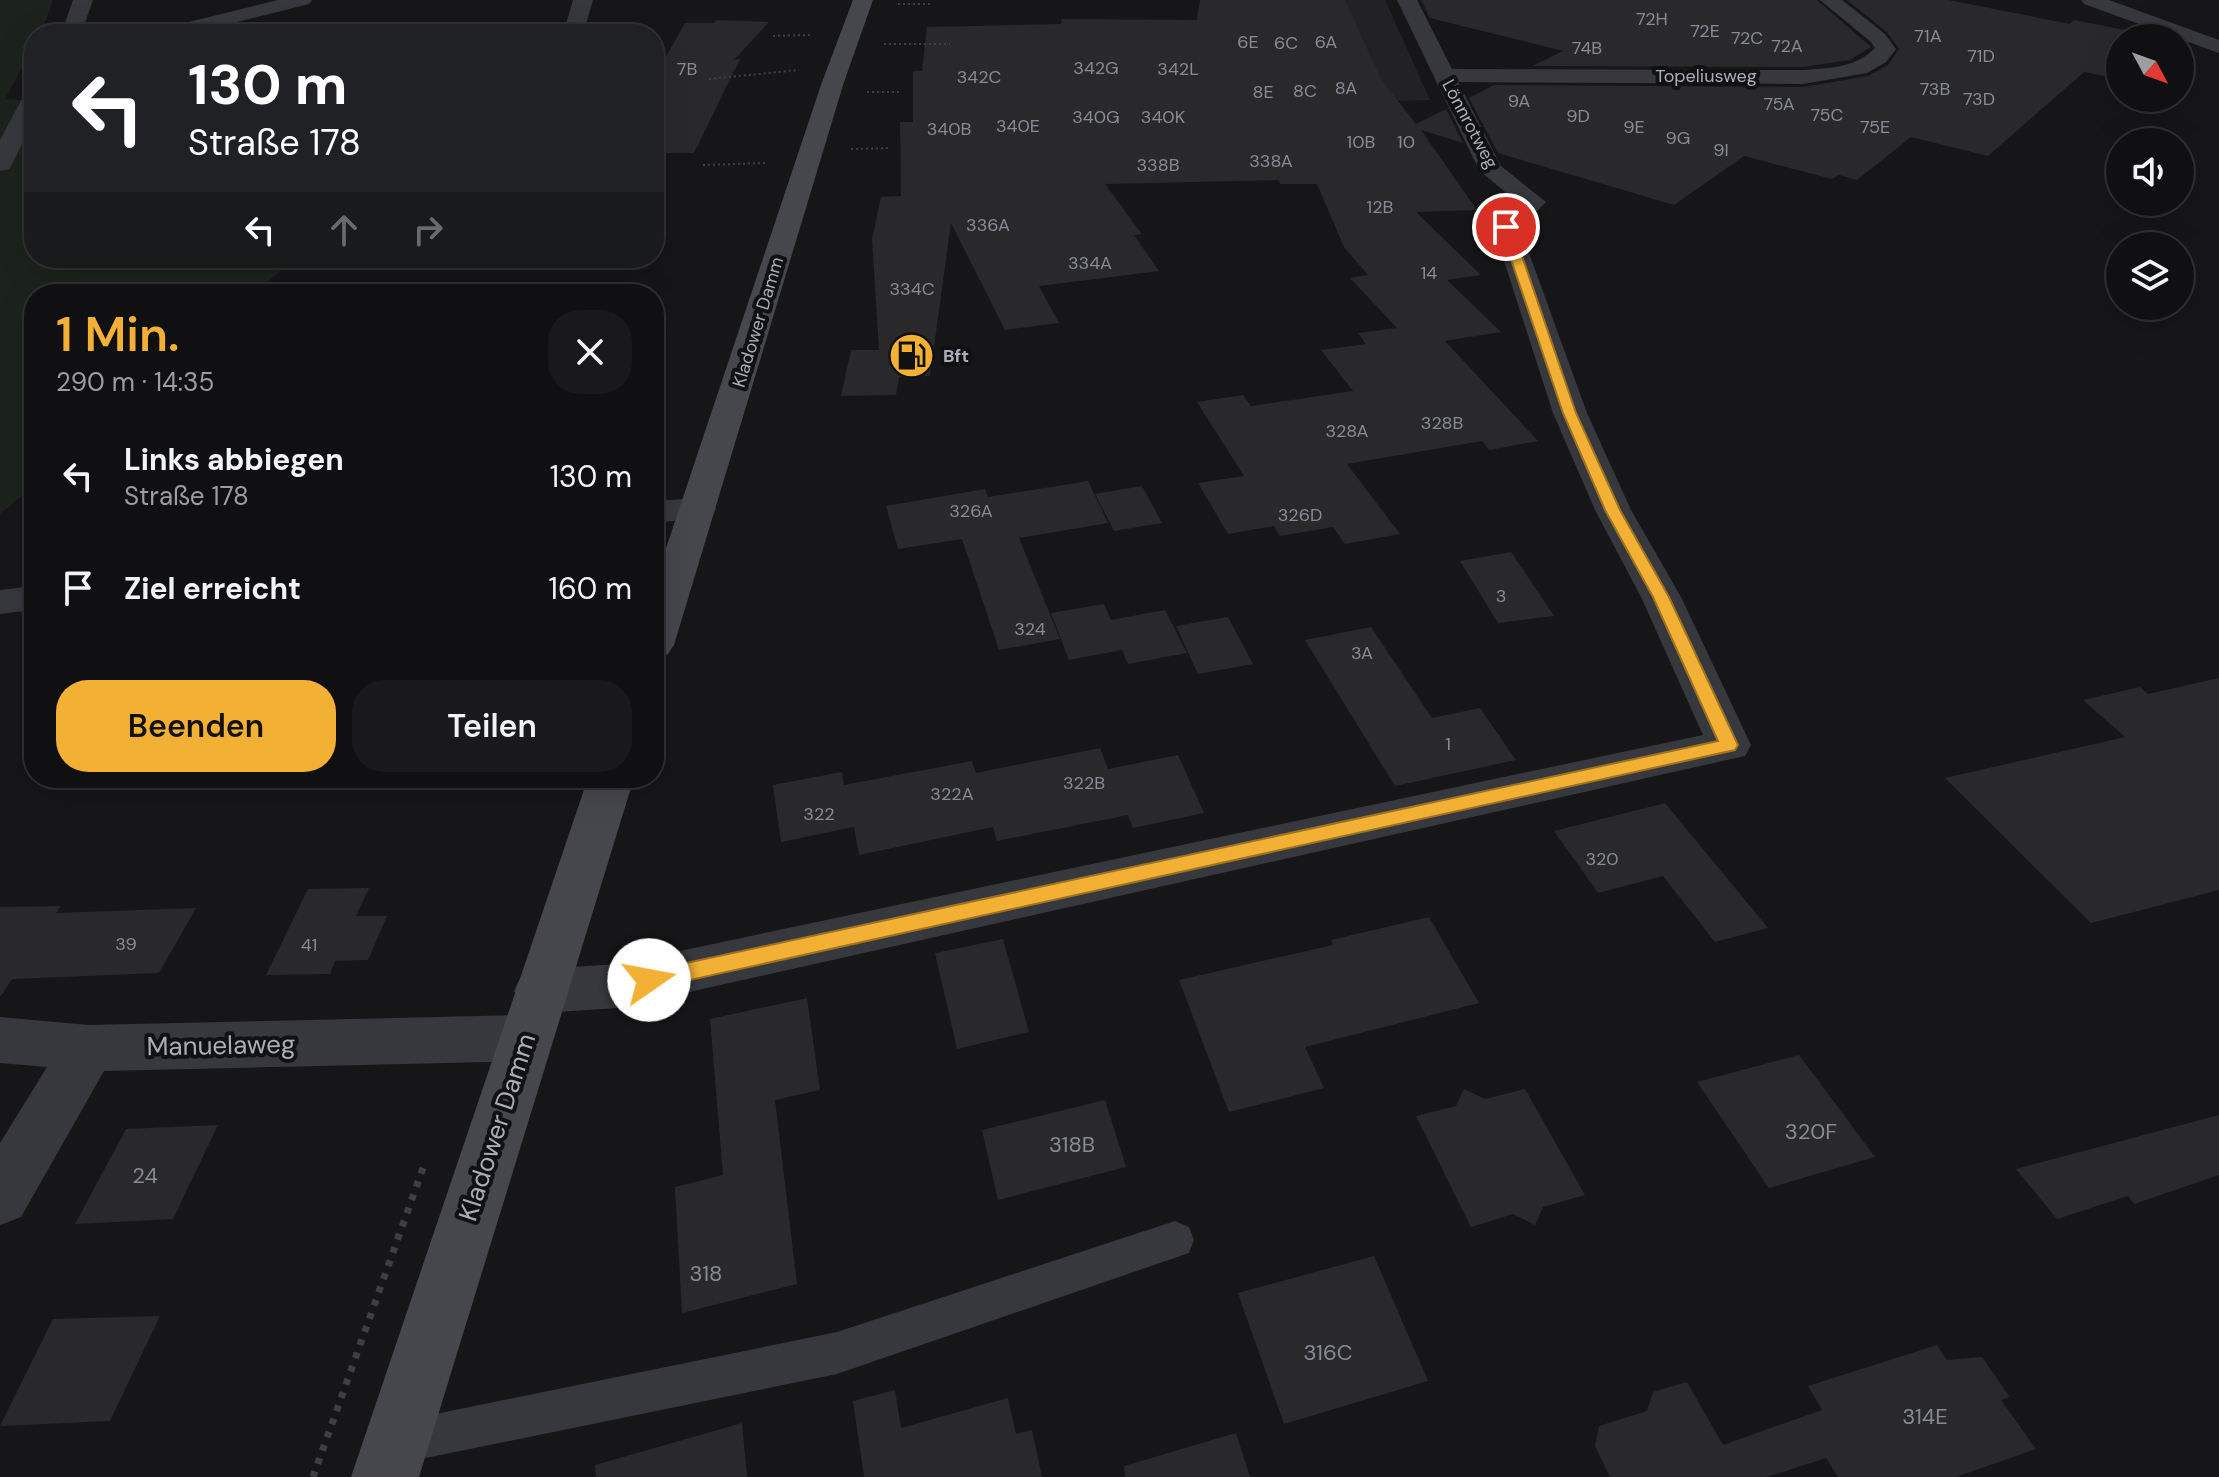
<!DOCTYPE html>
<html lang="de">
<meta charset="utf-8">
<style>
body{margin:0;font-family:"DM Sans",sans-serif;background:#19191b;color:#f1f3f6;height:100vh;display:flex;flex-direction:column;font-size:30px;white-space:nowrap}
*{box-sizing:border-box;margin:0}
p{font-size:26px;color:#9c9d9f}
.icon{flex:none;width:44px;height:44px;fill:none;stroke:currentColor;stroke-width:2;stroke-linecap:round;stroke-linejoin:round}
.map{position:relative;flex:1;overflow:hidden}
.panel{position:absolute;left:24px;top:284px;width:640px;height:504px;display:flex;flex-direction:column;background:#101012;border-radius:32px;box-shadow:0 8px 32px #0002,0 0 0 2px #303032}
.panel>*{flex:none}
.guide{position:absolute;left:24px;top:24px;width:640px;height:244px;border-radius:32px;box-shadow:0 8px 32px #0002,0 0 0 2px #303032;background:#202124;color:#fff;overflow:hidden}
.needle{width:52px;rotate:131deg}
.fabs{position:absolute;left:2106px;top:24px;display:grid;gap:16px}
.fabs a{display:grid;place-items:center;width:88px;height:88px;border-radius:50%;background:#101012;box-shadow:0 8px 32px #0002,0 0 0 2px #303032;font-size:40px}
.pin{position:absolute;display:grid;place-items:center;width:68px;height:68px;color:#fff;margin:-34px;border:4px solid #fff;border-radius:50%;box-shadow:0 2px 8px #0007}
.me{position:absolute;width:88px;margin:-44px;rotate:78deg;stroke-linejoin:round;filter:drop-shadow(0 0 6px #0008)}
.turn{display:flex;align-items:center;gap:28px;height:168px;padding:0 32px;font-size:36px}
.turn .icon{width:104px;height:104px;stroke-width:2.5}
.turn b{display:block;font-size:56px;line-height:68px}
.lanes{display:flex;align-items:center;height:76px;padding:0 32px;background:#0003;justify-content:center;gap:40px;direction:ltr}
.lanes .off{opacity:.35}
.round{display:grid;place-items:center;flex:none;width:84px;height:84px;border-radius:32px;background:#19191b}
.head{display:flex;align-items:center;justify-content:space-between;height:136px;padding:0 32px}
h1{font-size:48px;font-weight:600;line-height:60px;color:#f2b134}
.primary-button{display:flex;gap:16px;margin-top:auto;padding:16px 32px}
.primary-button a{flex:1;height:92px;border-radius:32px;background:#f2b134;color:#111;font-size:32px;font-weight:600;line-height:92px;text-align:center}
.primary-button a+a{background:#19191b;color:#f1f3f6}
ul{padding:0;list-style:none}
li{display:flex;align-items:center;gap:24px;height:112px;padding:0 32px}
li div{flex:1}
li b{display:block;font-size:30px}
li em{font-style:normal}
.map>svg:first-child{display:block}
.built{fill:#222225}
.green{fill:#1c231d}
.building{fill:#29292c}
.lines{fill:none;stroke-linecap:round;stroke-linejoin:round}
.path-far1{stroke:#3d3f44;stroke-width:2;stroke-dasharray:2 3;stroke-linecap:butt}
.path{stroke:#3d3f44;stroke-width:7;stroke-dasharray:6 8;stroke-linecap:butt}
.lane{fill:#37383d;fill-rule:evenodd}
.street{fill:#37383d;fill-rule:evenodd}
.secondary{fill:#45474d;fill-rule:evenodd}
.route{fill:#f2b134;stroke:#9d7322;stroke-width:2}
.labels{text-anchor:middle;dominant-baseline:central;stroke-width:8;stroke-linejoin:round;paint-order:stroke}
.number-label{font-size:18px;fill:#888b94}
.far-street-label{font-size:18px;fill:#a8adb8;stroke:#111113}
.far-poi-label{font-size:18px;font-weight:bold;fill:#a8adb8;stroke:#111113;text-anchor:start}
.near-number-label{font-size:22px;fill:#888b94}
.near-street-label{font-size:26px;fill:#a8adb8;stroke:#111113}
</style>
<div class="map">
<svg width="2219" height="1477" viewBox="0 0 2219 1477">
<rect width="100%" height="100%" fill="#161618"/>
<path class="built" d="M1327,0H1385L1430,100L1373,102Z"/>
<path class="green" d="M0,0H53L41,34H34V46L5,99L34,101V258H295L253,294H34V485L0,514Z"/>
<g class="building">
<path d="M1200,0H1345L1381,79L1416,124L1446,109L1463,143L1421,130L1477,210L1416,212L1481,275L1447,280L1501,332L1445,341L1538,441L1489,450L1482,441L1347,464L1400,534L1345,544L1333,527L1280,536L1274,526L1228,534L1198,483L1244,476L1197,402L1243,395L1251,406L1353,391L1321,350L1366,344L1358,333L1397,328L1350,278L1368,275L1344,247L1317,184H1280L1279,180L1105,184L1142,234L1134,235L1159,271L1039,286L1059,323L1005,330L951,223L930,376L899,377L896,395L841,396L851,350H879L872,239L881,197L901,196L900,122H913V71H922L927,27L1061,24L1062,19L1197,20Z"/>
<path d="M1421,0H1817L1871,47L1850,60L1803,67L1532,66L1563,51L1430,18Z"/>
<path d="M1847,0H1949L2070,24L2074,20L2150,35L2120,38V69L2111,77L2084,72L1988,156L1911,137L1857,180L1839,175L1832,179L1744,156L1674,205L1498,153L1469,98L1494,85L1803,87L1868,76L1888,65L1899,49L1887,32Z"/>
<path d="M717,20L769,22L734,60L740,59L694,153H654V78L685,23H714Z"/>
<path d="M1088,481L1108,523L1019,538L1060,639L999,650L962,539L898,549L886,506L985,489L988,497Z"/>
<path d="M1142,486L1162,523L1114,531L1095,494Z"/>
<path d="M1511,552L1554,616L1498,623L1460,561Z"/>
<path d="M1104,604L1111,620L1165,610L1187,653L1128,664L1122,650L1069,660L1051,613Z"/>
<path d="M1228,617L1253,664L1198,674L1176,626Z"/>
<path d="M1371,627L1432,718L1480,708L1516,760L1395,786L1305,640Z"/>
<path d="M2219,678V890L2091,923L1945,778L2125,737L2083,700L2140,687L2148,694Z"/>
<path d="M1100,748L1108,769L1178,755L1204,813L1133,828L1128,815L997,841L993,827L859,855L854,827L781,842L773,785L842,772L844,785L972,761L976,773Z"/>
<path d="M1665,803L1768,928L1715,942L1663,876L1598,893L1554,831Z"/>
<path d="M369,888L356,916H387L368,960L335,961L330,974L266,975L308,889Z"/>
<path d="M61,906L56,913L196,908L159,973L12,979L0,997V907Z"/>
<path d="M1429,917L1479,1003L1305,1047L1324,1088L1229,1112L1179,980L1333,945L1331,940Z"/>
<path d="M1003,939L1029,1032L957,1049L935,953Z"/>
<path d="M807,998L820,1090L775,1100L797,1284L682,1313L675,1187L723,1175L710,1019Z"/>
<path d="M1799,1055L1875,1157L1769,1188L1697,1082Z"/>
<path d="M1464,1089L1485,1099L1525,1089L1585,1195L1543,1207L1535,1225L1513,1214L1471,1227L1416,1116L1456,1106Z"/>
<path d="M1105,1100L1126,1167L998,1200L982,1130Z"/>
<path d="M2219,1115V1175L2134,1204L2128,1196L2057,1219L2016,1169Z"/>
<path d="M218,1125L173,1219L75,1224L126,1129Z"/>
<path d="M1374,1256L1428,1381L1284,1424L1238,1293Z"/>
<path d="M160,1316L110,1421L0,1426L53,1319Z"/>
<path d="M1937,1345L1947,1360L1982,1357L2010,1397L2001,1400L2036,1449L1956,1477H1838L1826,1458L1767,1477H1610L1595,1446L1599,1426L1647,1411L1653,1392L1687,1382L1723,1445L1822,1410L1808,1386Z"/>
<path d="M895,1390L901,1428L1008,1398L1016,1434L1032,1430L1042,1477H864L853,1401Z"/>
<path d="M742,1423L747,1477H596L595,1465Z"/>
<path d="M1236,1433L1250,1477H1125L1124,1466Z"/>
</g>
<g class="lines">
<g class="path-far1">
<path d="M898,4H933"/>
<path d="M773,36L812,35"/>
<path d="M884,44H950"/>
<path d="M709,79L799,70"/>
<path d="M867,92H900"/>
<path d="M851,149L891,148"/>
<path d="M703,165L766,163"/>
</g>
<path class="path" d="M313,1477L423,1168"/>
<path class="lane" d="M1175,1221L1189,1227L1194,1240L1189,1253L837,1374L396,1464L381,1458L375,1443L381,1428L396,1422L837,1332Z"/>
<g class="street">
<path d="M73,0H93L81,34H61Z"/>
<path d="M278,0H312L309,4L188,34H153L156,30Z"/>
<path d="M573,0H593L583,34H563Z"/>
<path d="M1397,0H1417L1452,69L1803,70C1829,68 1856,68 1875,48L1871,42L1820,0H1842L1885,34L1896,49L1886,62L1867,73L1803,84L1458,82L1501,166L1546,202L1520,228L1587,413L1631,510L1681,597L1751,745L1745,756L618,1008L540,1013L521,1006L514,991L521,976L540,969L618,964L1703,735L1641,597L1595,510L1553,413L1493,227L1517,202L1479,170Z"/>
<path d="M2081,0H2109L2219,40V53L2084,4Z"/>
<path d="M34,90V120L12,164L9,169L0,171V140L23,97L26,92Z"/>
<path d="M698,498L711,501L716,509L711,517L654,523V501Z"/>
<path d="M34,586V610L0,614V590Z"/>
<path d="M526,1015L545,1022L553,1038L545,1054L526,1061L104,1071L21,1217L0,1225V1143L47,1067L0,1063V1017L88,1025Z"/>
</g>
<g class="secondary">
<path d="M853,0H873L844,82L674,645L668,654L654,658V584L822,82Z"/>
<path d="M588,778H634L419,1477H351Z"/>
</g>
</g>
<path class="route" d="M1506,224L1512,227L1576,413L1620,510L1669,597L1738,745L1735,750L649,989L641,986L638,980L641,974L649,971L1718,741L1653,597L1605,510L1563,413L1500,227Z"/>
<defs>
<symbol id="fuel-disc" viewBox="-11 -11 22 22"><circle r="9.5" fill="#f2b134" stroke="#111113"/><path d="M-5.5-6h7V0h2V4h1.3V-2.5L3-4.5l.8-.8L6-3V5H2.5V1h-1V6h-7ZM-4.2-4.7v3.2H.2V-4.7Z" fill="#111"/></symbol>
</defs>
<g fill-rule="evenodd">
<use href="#fuel-disc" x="886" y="330" width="51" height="51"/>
</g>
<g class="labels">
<g class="number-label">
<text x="1652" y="19">72H</text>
<text x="1705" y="31">72E</text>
<text x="1928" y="36">71A</text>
<text x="1747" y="38">72C</text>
<text x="1248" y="42">6E</text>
<text x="1326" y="42">6A</text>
<text x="1286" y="43">6C</text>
<text x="1787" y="46">72A</text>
<text x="1587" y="48">74B</text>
<text x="1981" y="56">71D</text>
<text x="1096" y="68">342G</text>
<text x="687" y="69">7B</text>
<text x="1178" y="69">342L</text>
<text x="979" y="77">342C</text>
<text x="1346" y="88">8A</text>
<text x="1935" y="89">73B</text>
<text x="1305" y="91">8C</text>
<text x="1263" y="92">8E</text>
<text x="1979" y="99">73D</text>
<text x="1519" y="101">9A</text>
<text x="1779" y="104">75A</text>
<text x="1827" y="115">75C</text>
<text x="1578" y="116">9D</text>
<text x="1096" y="117">340G</text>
<text x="1163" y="117">340K</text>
<text x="1018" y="126">340E</text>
<text x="1634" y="127">9E</text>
<text x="1875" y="127">75E</text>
<text x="949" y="129">340B</text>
<text x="1678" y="138">9G</text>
<text x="1361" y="142">10B</text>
<text x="1406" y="142">10</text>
<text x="1721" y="150">9I</text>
<text x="1271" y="161">338A</text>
<text x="1158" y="165">338B</text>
<text x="1380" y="207">12B</text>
<text x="988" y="225">336A</text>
<text x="1090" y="263">334A</text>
<text x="1429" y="273">14</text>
<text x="912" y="289">334C</text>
<text x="1442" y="423">328B</text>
<text x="1347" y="431">328A</text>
<text x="971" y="511">326A</text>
<text x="1300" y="515">326D</text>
<text x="1501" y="596">3</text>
<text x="1030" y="629">324</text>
<text x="1362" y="653">3A</text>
<text x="1448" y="744">1</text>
<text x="1084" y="783">322B</text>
<text x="952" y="794">322A</text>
<text x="819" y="814">322</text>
<text x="1602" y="859">320</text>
<text x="126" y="944">39</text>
<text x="309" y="945">41</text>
</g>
<g class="far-street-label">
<text x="1706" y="76">Topeliusweg</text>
<text transform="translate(1470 124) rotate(62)">Lönnrotweg</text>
<text transform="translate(758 322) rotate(-73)">Kladower Damm</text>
</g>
<g class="far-poi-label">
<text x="943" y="356">Bft</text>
</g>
<g class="near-number-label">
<text x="1811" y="1131">320F</text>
<text x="1072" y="1144">318B</text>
<text x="145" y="1175">24</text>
<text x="706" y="1273">318</text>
<text x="1328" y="1352">316C</text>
<text x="1925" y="1416">314E</text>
</g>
<g class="near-street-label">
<text transform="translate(221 1045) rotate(-1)">Manuelaweg</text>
<text transform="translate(497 1127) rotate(-72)">Kladower Damm</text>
</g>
</g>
</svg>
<div class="fabs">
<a><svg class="needle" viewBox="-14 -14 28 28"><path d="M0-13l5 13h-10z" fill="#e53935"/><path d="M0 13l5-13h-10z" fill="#9c9d9f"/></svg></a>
<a><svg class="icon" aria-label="sound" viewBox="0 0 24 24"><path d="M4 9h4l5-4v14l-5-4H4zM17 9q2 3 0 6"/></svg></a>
<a><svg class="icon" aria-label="layers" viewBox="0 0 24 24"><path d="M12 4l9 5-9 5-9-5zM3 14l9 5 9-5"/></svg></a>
</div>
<div class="pin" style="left:1506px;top:227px;background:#d93025"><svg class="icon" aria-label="arrive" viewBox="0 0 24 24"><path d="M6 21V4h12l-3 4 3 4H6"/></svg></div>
<svg class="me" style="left:649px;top:980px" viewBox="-20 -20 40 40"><circle r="19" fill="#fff"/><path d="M0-13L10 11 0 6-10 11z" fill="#f2b134"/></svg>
<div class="guide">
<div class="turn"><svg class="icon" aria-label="left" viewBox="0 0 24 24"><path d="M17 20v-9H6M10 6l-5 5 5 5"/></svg><div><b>130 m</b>Straße 178</div></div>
<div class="lanes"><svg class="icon" aria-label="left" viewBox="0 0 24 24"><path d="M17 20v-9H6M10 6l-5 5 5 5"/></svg><svg class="icon off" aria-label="ahead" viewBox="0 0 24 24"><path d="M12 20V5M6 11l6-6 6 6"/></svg><svg class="icon off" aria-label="right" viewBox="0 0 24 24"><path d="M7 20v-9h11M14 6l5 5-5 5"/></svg></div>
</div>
<section class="panel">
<div class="head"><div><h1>1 Min.</h1><p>290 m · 14:35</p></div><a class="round"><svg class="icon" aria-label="close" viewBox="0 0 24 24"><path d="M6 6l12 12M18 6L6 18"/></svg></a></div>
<ul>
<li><svg class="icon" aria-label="left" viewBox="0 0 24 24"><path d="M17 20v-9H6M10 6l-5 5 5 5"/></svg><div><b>Links abbiegen</b><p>Straße 178</p></div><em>130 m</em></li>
<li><svg class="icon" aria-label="arrive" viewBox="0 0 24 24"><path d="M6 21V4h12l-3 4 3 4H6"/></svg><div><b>Ziel erreicht</b></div><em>160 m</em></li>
</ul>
<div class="primary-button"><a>Beenden</a><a>Teilen</a></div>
</section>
</div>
